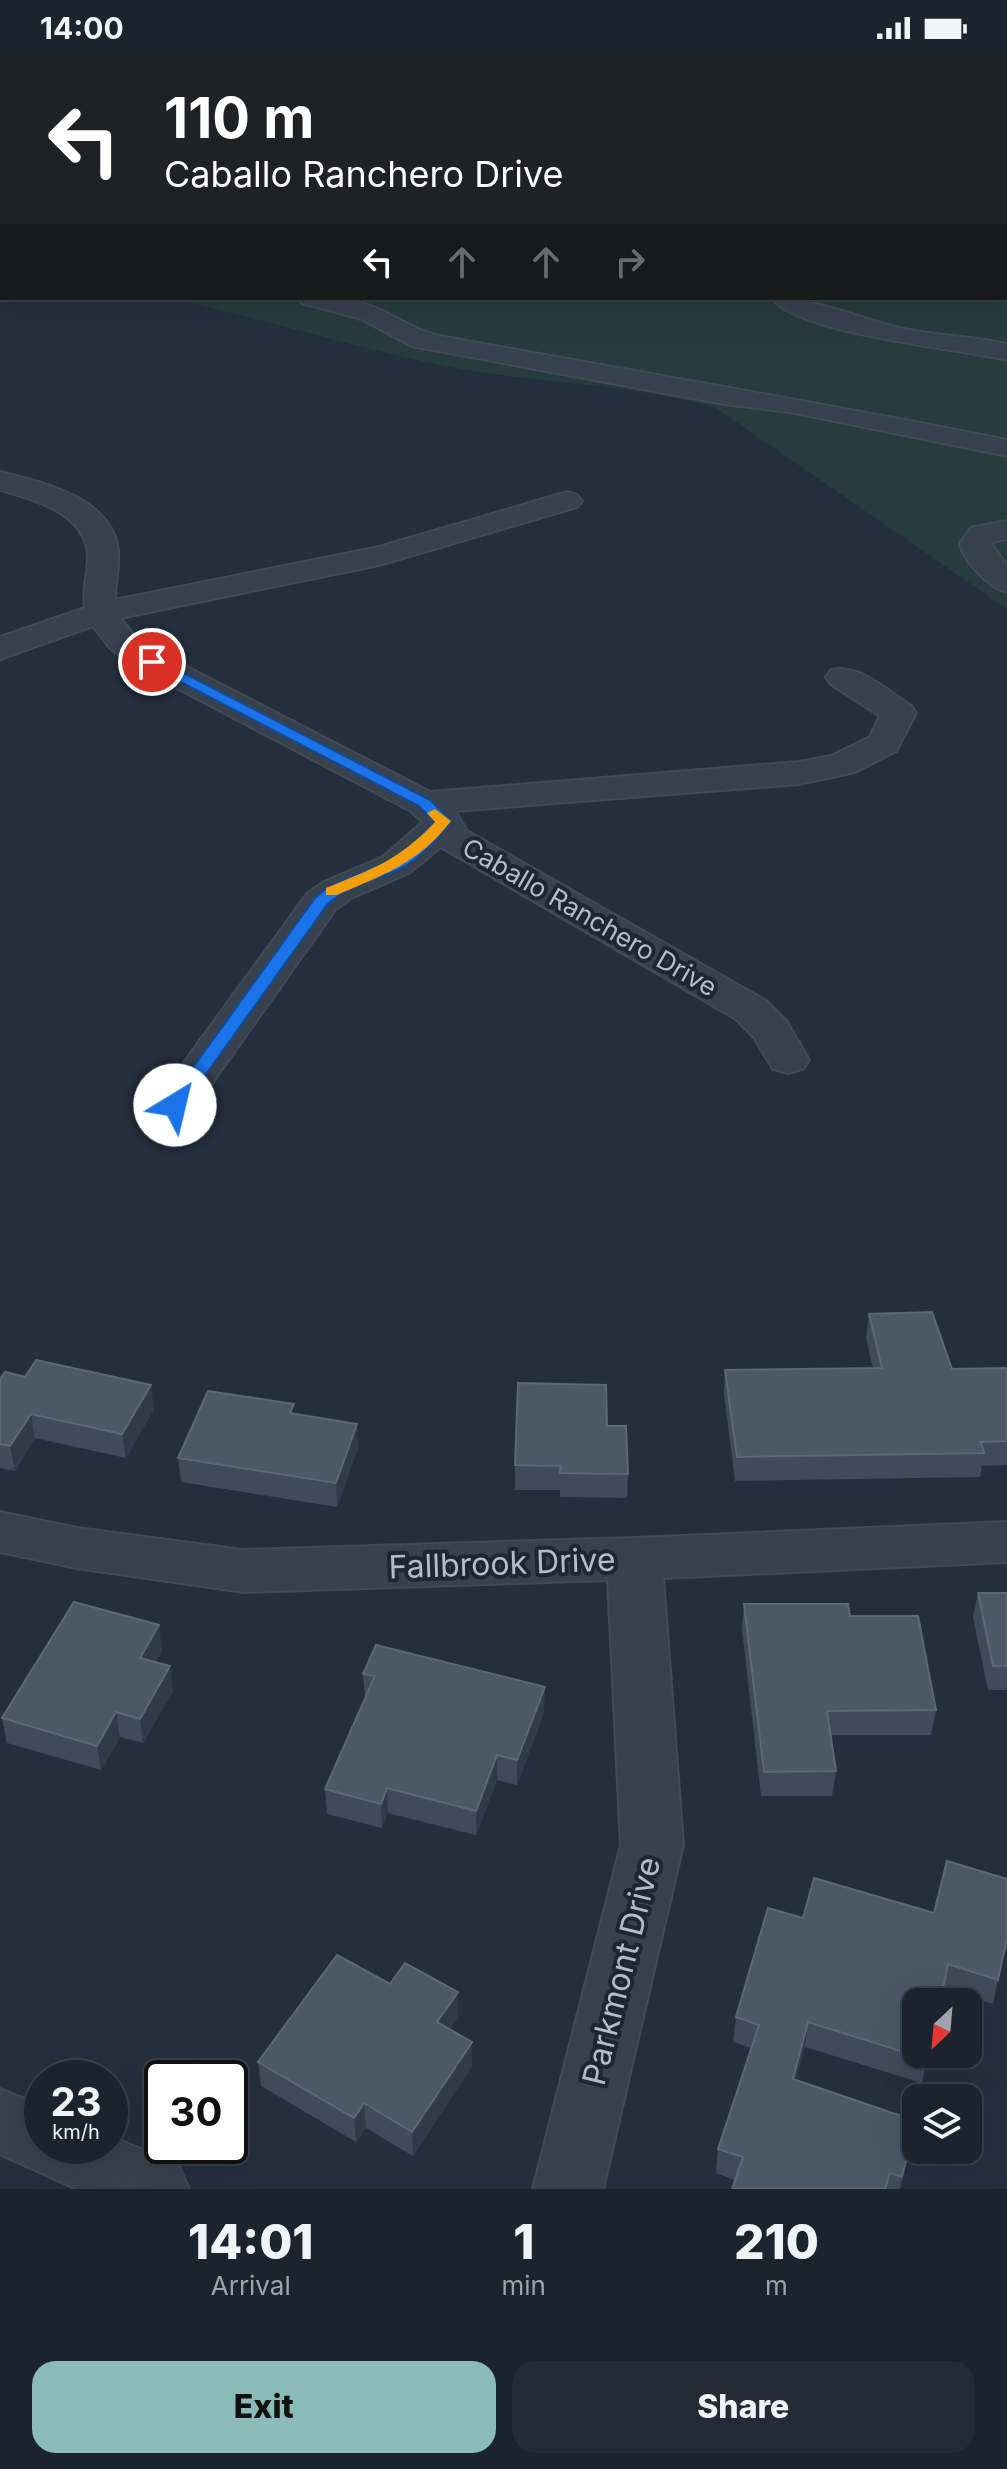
<!DOCTYPE html>
<style>
body{margin:0;font-family:Inter,sans-serif;background:#242b36;color:#f1f3f6;height:100vh;display:flex;flex-direction:column;font-size:30px;white-space:nowrap}
*{box-sizing:border-box;margin:0}
p{font-size:26px;color:#a0a4aa}
.icon{flex:none;width:44px;height:44px;fill:none;stroke:currentColor;stroke-width:2;stroke-linecap:round;stroke-linejoin:round}
.map{position:relative;height:2133px;overflow:hidden}
.drawer{display:flex;flex-direction:column;background:#1b232e;flex:1}
.drawer>*{flex:none}
.guide{position:absolute;left:0px;top:0px;width:1008px;height:244px;box-shadow:0 8px 32px #0002,0 0 0 2px #39404a;background:#202124;color:#fff;overflow:hidden}
.needle{width:52px;rotate:206deg}
.buttons{position:absolute;left:902px;top:1932px;display:grid;gap:16px}
.buttons a{display:grid;place-items:center;width:80px;height:80px;border-radius:16px;background:#1b232e;box-shadow:0 8px 32px #0002,0 0 0 2px #39404a;font-size:40px}
.speed{position:absolute;left:24px;top:2004px;display:flex;gap:16px;font-size:40px;font-weight:700;text-align:center}
.speed>*{display:grid;place-content:center;width:104px;height:104px;border-radius:50%;background:#1b232e;box-shadow:0 8px 32px #0002,0 0 0 2px #39404a;line-height:1}
.speed small{font-size:20px;font-weight:400}
.speed .limit{border:4px solid #111;border-radius:12px;background:#fff;color:#111}
.pin{position:absolute;display:grid;place-items:center;width:68px;height:68px;color:#fff;margin:-34px;border:4px solid #fff;border-radius:50%;box-shadow:0 2px 8px #0007}
.me{position:absolute;width:88px;margin:-44px;rotate:36deg;stroke-linejoin:round;filter:drop-shadow(0 0 6px #0008)}
.turn{display:flex;align-items:center;gap:28px;height:168px;padding:0 32px;font-size:36px}
.turn .icon{width:104px;height:104px;stroke-width:2.5}
.turn b{display:block;font-size:56px;line-height:68px}
.lanes{display:flex;align-items:center;height:76px;padding:0 32px;background:#0003;justify-content:center;gap:40px;direction:ltr}
.lanes .off{opacity:.35}
.eta{display:flex;justify-content:space-evenly;align-items:center;height:136px;text-align:center}
.eta b{font-size:48px;font-weight:800;line-height:56px}
.button{display:flex;gap:16px;margin-top:auto;padding:16px 32px}
.button a{flex:1;height:92px;border-radius:24px;background:#8bbbb9;color:#111;font-size:32px;font-weight:800;line-height:92px;text-align:center}
.button a+a{background:#242b36;color:#f1f3f6}
.status{display:flex;justify-content:space-between;align-items:center;height:56px;padding:0 40px;background:#1b232e;direction:ltr}
.status svg{height:22px;fill:currentColor}
.map>svg:first-child{display:block}
.green{fill:#263c3f}
.lines{fill:none;stroke-linecap:round;stroke-linejoin:round}
.minor-casing{stroke:#414a57;stroke-width:4}
.minor{fill:#38414e;fill-rule:evenodd}
.wall{fill:#3f4b5c}
.shaded-wall{fill:#2f3b4b}
.building{fill:#4b5868;stroke:#5c6777;stroke-width:2}
.route{fill:#1a73e8;stroke:#114b97;stroke-width:2}
.slow{fill:#f59e0b}
.labels{text-anchor:middle;dominant-baseline:central;stroke-width:8;stroke-linejoin:round;paint-order:stroke}
.street-label{font-size:26px;fill:#b4bcc9;stroke:#1d2633}
.near-street-label{font-size:32px;fill:#b4bcc9;stroke:#1d2633}
</style>
<div class="status"><b>14:00</b><svg viewBox="0 0 49 12"><path d="M0 12V9h3v3zM5 12V6h3v6zM10 12V3h3v9zM15 12V0h3v12zM26 1h20v11H26zM47 4h2v5h-2z"/></svg></div>
<div class="map">
<svg width="1007" height="2133" viewBox="0 0 1007 2133">
<rect width="100%" height="100%" fill="#242f3e"/>
<path class="green" d="M1007,239V553L716,352C629,327 539,328 450,311C357,292 264,264 172,242H1006Z"/>
<g class="lines">
<defs>
<g id="minor">
<path d="M246,0H271L272,2H247Z"/>
<rect x="1006" y="49" width="1" height="12"/>
<rect x="0" y="82" width="2" height="13"/>
<rect x="1006" y="168" width="1" height="15"/>
<path d="M299,242C327,242 355,242 381,254C402,264 417,275 440,280C629,315 819,346 1007,384V400L795,357L724,348L412,290L361,263L302,247Z"/>
<path d="M772,242C818,242 863,265 909,274C942,280 974,281 1007,288V304C961,293 796,278 772,242Z"/>
<path d="M0,416C40,426 106,440 117,488C121,506 115,525 115,544L379,491L557,439L567,436L577,439L582,445L577,451L379,509L120,562L134,579L160,597L430,736L799,706L831,700L870,681L880,660L831,628L826,621L831,614C859,607 888,635 911,650L916,657L896,695L855,716L799,728L455,755L467,775L766,945L787,966L809,1004L803,1013L788,1017L773,1013L754,981L736,963L441,791L409,817L351,842L335,854L190,1058L175,1062L160,1058L153,1049L307,838L324,826L383,801L423,766L411,755L137,611L110,592L93,570L0,603V581L85,552C82,534 88,518 88,501C87,457 35,444 0,434Z"/>
<path d="M1007,465V483L990,487L1007,509V536C989,532 964,506 960,487L971,472Z"/>
<path d="M0,1456L77,1472L243,1494L634,1482L1007,1466V1506L663,1522L683,1789L603,2133H533L621,1789L608,1524L243,1536L77,1512L0,1496Z"/>
<path d="M0,2033L42,2050V2090H110V2080L178,2109L189,2133H77L0,2098Z"/>
</g>
</defs>
<use href="#minor" class="minor-casing"/>
<use href="#minor" class="minor"/>
</g>
<g class="wall">
<path d="M869,1258L952,1313L1007,1312V1409L982,1410L980,1421L735,1425L724,1338L725,1314L873,1312L866,1282Z"/>
<path d="M0,1323L154,1353L126,1402L35,1382L15,1415L0,1412Z"/>
<path d="M295,1358L358,1392L337,1451L181,1426L178,1402Z"/>
<path d="M607,1370L628,1418L627,1442L560,1441V1434H515V1409Z"/>
<path d="M978,1537H1007V1634H988L973,1562Z"/>
<path d="M744,1548L850,1560L936,1654L931,1679H830L836,1715L832,1740H761L742,1573Z"/>
<path d="M162,1594L155,1606L173,1635L143,1687L120,1681L101,1714L7,1687L2,1662Z"/>
<path d="M363,1618L544,1656L517,1729L497,1724L476,1779L388,1757L382,1772L327,1758L325,1733L365,1643Z"/>
<path d="M1007,1823V1896L1004,1895L993,1948L943,1933L916,1998H928L922,2027L805,1991L795,2024L916,2068L900,2133H732L735,2124L716,2117L718,2093L752,1992L733,1986L736,1961L803,1862L934,1857Z"/>
<path d="M390,1928L458,1961L450,1973L472,2010L413,2100L366,2072L356,2086L261,2030L258,2006Z"/>
</g>
<g class="shaded-wall">
<path d="M151,1329L154,1353L126,1402L122,1378Z"/>
<path d="M31,1358L35,1382L15,1415L10,1390Z"/>
<path d="M357,1368L358,1392L337,1451L336,1427Z"/>
<path d="M159,1569L162,1594L144,1627L140,1602Z"/>
<path d="M170,1610L173,1635L143,1687L140,1663Z"/>
<path d="M545,1631L544,1656L517,1729V1704Z"/>
<path d="M116,1656L120,1681L101,1714L97,1690Z"/>
<path d="M497,1699V1724L476,1779V1755Z"/>
<path d="M387,1732L388,1757L382,1772L381,1748Z"/>
<path d="M458,1936V1961L438,1991L437,1966Z"/>
<path d="M808,1966L805,1991L789,2048L793,2023Z"/>
<path d="M472,1986V2010L413,2100L412,2076Z"/>
<path d="M364,2047L366,2072L356,2086L354,2062Z"/>
<path d="M916,2067L912,2089L899,2133L902,2121Z"/>
</g>
<g class="building">
<path d="M932,1256L952,1313L1007,1312V1385L981,1386L984,1397L737,1401L725,1314L882,1312L869,1258Z"/>
<path d="M36,1304L151,1329L122,1378L31,1358L10,1390L0,1388V1323L5,1316L25,1321Z"/>
<path d="M518,1327L606,1329L607,1370H626L628,1418L560,1417L561,1410L515,1409Z"/>
<path d="M208,1335L294,1348L290,1357L357,1368L336,1427L178,1402Z"/>
<path d="M978,1537H1007V1610H993Z"/>
<path d="M74,1546L159,1569L140,1602L170,1610L140,1663L116,1656L97,1690L2,1662Z"/>
<path d="M744,1548H848L850,1560H918L936,1654L827,1655L836,1715L764,1716Z"/>
<path d="M376,1589L545,1631L517,1704L497,1699L476,1755L387,1732L381,1748L325,1733L375,1620L363,1618Z"/>
<path d="M947,1805L1007,1823V1882L998,1924L948,1908L940,1946H916V1998H928L926,2003L808,1966L793,2023L916,2065L902,2121L890,2117L885,2133H732L743,2101L718,2093L759,1969L736,1961L768,1852L803,1862L814,1822L934,1857Z"/>
<path d="M337,1899L390,1928L405,1907L458,1936L437,1966L472,1986L412,2076L364,2047L354,2062L258,2006Z"/>
</g>
<path class="route" d="M152,601L430,744L451,765C438,783 420,802 400,813C375,825 347,829 327,849L181,1053L175,1055L166,1049L315,842C335,823 363,818 388,806C406,797 421,780 435,766L419,750L148,609L146,606Z"/>
<path class="slow" d="M435,753L451,765C419,807 383,819 337,839H326V832C374,812 398,805 435,766L427,757Z"/>
<g class="labels">
<g class="street-label">
<text transform="translate(590 861) rotate(30)">Caballo Ranchero Drive</text>
</g>
<g class="near-street-label">
<text transform="translate(502 1507) rotate(-2)">Fallbrook Drive</text>
<text transform="translate(621 1915) rotate(-76)">Parkmont Drive</text>
</g>
</g>
</svg>
<div class="buttons">
<a><svg class="needle" viewBox="-14 -14 28 28"><path d="M0-13l5 13h-10z" fill="#e53935"/><path d="M0 13l5-13h-10z" fill="#a0a4aa"/></svg></a>
<a><svg class="icon" aria-label="layers" viewBox="0 0 24 24"><path d="M12 4l9 5-9 5-9-5zM3 14l9 5 9-5"/></svg></a>
</div>
<div class="speed"><div>23<small>km/h</small></div><div class="limit">30</div></div>
<div class="pin" style="left:152px;top:606px;background:#d93025"><svg class="icon" aria-label="arrive" viewBox="0 0 24 24"><path d="M6 21V4h12l-3 4 3 4H6"/></svg></div>
<svg class="me" style="left:175px;top:1049px" viewBox="-20 -20 40 40"><circle r="19" fill="#fff"/><path d="M0-13L10 11 0 6-10 11z" fill="#1a73e8"/></svg>
<div class="guide">
<div class="turn"><svg class="icon" aria-label="left" viewBox="0 0 24 24"><path d="M17 20v-9H6M10 6l-5 5 5 5"/></svg><div><b>110 m</b>Caballo Ranchero Drive</div></div>
<div class="lanes"><svg class="icon" aria-label="left" viewBox="0 0 24 24"><path d="M17 20v-9H6M10 6l-5 5 5 5"/></svg><svg class="icon off" aria-label="ahead" viewBox="0 0 24 24"><path d="M12 20V5M6 11l6-6 6 6"/></svg><svg class="icon off" aria-label="ahead" viewBox="0 0 24 24"><path d="M12 20V5M6 11l6-6 6 6"/></svg><svg class="icon off" aria-label="right" viewBox="0 0 24 24"><path d="M7 20v-9h11M14 6l5 5-5 5"/></svg></div>
</div>
</div>
<section class="drawer">
<div class="eta">
<div><b>14:01</b><p>Arrival</p></div>
<div><b>1</b><p>min</p></div>
<div><b>210</b><p>m</p></div>
</div>
<div class="button"><a>Exit</a><a>Share</a></div>
</section>
